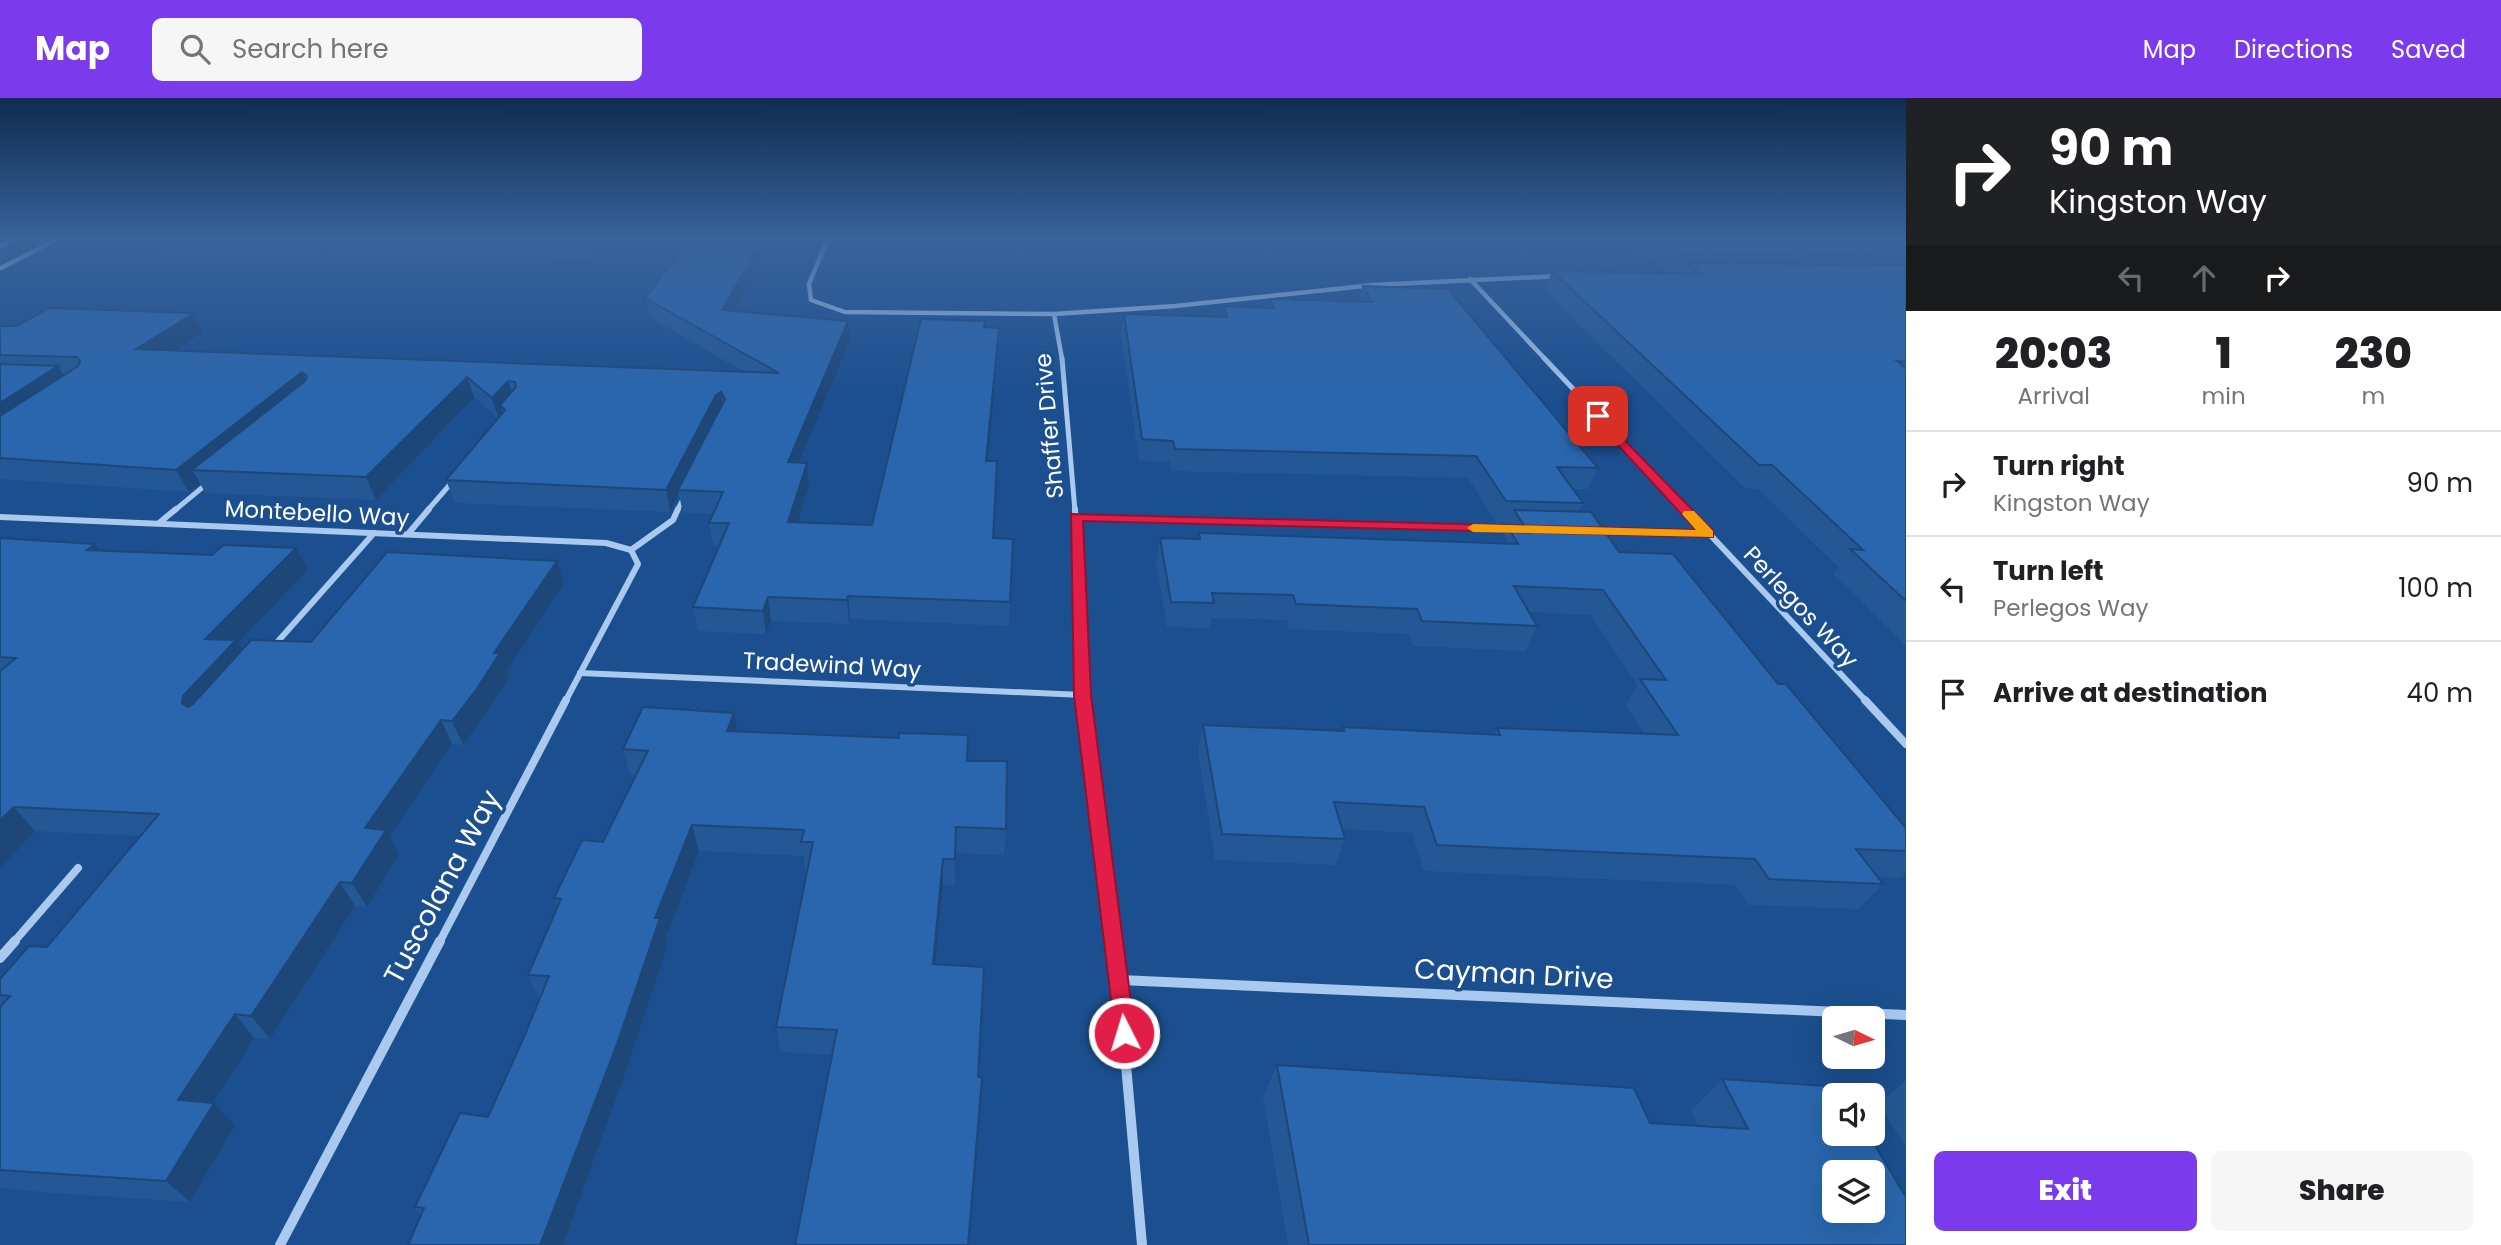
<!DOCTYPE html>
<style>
body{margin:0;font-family:Poppins,sans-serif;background:#f6f6f6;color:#202124;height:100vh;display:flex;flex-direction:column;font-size:26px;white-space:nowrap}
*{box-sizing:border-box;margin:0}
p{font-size:23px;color:#757577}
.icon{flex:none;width:38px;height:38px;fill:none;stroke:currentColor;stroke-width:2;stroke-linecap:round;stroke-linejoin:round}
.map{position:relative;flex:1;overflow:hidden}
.sheet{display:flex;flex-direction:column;background:#fff;width:595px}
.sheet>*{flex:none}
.banner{background:#202124;color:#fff;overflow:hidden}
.needle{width:46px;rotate:95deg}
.controls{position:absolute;left:1822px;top:908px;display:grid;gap:14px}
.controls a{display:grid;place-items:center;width:63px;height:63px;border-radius:10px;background:#fff;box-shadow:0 7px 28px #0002;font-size:35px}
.pin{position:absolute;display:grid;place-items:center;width:60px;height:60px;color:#fff;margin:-30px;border-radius:14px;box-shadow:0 4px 10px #0006}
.me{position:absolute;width:77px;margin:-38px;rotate:355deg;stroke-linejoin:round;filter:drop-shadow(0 0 5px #0008)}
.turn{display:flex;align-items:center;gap:24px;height:147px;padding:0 28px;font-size:32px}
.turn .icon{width:91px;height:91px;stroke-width:2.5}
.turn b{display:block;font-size:49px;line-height:60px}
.lanes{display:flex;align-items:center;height:66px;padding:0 28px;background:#0003;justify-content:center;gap:35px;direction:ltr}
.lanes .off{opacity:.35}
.eta{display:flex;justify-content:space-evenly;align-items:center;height:119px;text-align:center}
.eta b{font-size:42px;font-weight:800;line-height:49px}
.button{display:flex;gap:14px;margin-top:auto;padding:14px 28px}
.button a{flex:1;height:80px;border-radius:10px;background:#7c3aed;color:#fff;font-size:28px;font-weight:800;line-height:80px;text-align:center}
.button a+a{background:#f6f6f6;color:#202124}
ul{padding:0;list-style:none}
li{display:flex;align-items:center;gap:21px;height:105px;padding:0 28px;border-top:2px solid #e0e0e0}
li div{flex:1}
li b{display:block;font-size:26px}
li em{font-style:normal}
header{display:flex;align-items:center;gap:42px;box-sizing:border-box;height:98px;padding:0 35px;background:#7c3aed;color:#fff}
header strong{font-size:33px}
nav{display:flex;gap:38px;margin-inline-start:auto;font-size:24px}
.search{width:490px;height:63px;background:#f6f6f6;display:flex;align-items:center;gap:18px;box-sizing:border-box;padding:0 24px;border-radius:10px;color:#757577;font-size:26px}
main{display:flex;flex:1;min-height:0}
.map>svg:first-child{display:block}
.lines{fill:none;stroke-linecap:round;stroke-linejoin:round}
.street-far4{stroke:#a9c9ee;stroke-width:4.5}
.street-far3{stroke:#a9c9ee;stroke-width:5}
.street-far2{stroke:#a9c9ee;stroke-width:6}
.street-far1{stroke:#a9c9ee;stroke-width:8}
.street{stroke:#a9c9ee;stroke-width:10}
.secondary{fill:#d6e6fa;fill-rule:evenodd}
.wall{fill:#245895}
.shaded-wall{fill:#1d4779}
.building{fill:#2a66ad;stroke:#1d4779;stroke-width:2;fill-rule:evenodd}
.route{fill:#e11d48;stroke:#92132f;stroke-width:2}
.slow{fill:#f59e0b}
.labels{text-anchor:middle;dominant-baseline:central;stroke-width:7;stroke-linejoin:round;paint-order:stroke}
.street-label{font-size:23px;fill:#fff;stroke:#1b4f8f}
.near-street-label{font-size:28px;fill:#fff;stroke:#1b4f8f}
</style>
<header>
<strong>Map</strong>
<div class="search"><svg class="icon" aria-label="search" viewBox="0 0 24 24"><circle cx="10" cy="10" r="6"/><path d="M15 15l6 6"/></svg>Search here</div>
<nav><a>Map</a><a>Directions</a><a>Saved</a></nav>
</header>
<main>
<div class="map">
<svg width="1906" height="1147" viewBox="0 0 1906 1147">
<rect width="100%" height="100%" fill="#1b4f8f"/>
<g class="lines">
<g class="street-far4">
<path d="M828,140L809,186L811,202L845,214L1054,216L1175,208L1373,187L1559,178"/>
<path d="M1470,181L1545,261"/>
<path d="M1054,216L1062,261"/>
</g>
<g class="street-far3">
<path d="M1062,260L1075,413"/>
<path d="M1544,260L1688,413"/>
<path d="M174,413L209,384"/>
<path d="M427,413L453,383"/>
<path d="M677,413L684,399"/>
</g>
<g class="street-far2">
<path d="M1075,411L1084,604"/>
<path d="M1686,411L1867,604"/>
<path d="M0,419L606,445L631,452"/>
<path d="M1076,419L1516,431"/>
<path d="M159,425L176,411"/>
<path d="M1598,433L1708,436"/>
<path d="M408,436L429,411"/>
<path d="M631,452L673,422L678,411"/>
<path d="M272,550L374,435"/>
<path d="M580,575L1083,597"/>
<path d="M565,604L638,466L631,452"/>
</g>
<g class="street-far1">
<path d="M1084,602L1115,845"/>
<path d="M1865,602L1906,646"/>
<path d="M13,845L78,770"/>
<path d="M439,845L566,602"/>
</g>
<g class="street">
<path d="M1115,843L1142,1147"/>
<path d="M0,860L15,843"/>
<path d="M1120,882L1906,917"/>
<path d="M280,1147L440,843"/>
</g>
<g class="secondary">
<path d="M12,140H22L0,151V146Z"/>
<path d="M55,140H64L0,173V168Z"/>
</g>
</g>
<g class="wall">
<path d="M161,140H611L591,161L327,154L321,158L169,155Z"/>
<path d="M776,140L735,213L850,243L799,365H807L809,387L798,424L872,427L984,229L999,230L998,249L988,363L993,440L1013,441L1009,528L850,521L849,526L771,523L766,536L698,533L693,509L719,448H713L709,425L713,416L683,415L679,397L670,414L455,405L446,382L498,321L474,299L376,402L205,395L200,385L189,394L0,381V228H17L194,215L203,234L175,252L743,273L649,219L645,200Z"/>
<path d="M1624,140H1906V548L1833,476L1838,469L1758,391L1745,390L1545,193L1552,173L1681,176L1682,175L1665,174Z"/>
<path d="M1363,188L1598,370L1588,391H1573L1583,405L1578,414L1619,454L1906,753V775L1901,780L1878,779L1883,786L1858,811L1748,807L1735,787L1424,773L1412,735L1342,731L1345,741L1335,767L1215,762L1198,653L1203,627L1341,633L1343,629L1494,637L1497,630L1644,636L1626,607L1637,587L1591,517L1529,514L1537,528L1525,553L1413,548L1408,536L1289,531L1287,522L1211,520L1209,530L1167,529L1156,465L1160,440L1198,441L1199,435L1507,445L1508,442L1504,436L1509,425H1497L1468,380L1171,373L1170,364L1139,363L1121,235L1124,216L1222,218L1224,208L1269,209L1270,201L1359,203Z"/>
<path d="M0,440L95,446L99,452L308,472L238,545L242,552L311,544L557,463L564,485L507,573L509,579L486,615L463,647L452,646L390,738L399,756L367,809L355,808L270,941L254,940L213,1005L235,1027L190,1104L53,1095L0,1090V881L47,849L140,738L35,733L0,770Z"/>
<path d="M737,633L968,663L1006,731L1004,757L956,755L955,787H943L936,866L983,894L978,979L982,980L981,1004L832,957L781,954L776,929L808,770H805L804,758L699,753L666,840L668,846L627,970L563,1147H408L421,1117L415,1109L488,1019L524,939L539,901L528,877L557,809L554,800L603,744L636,677H630L623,651Z"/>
<path d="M1277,967L1650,1025L1698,1028L1691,1013L1722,981L1906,1147H1288L1263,999Z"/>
<path d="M1906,983V1049L1878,1006Z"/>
</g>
<g class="shaded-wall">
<path d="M314,140H322L327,154L321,158Z"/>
<path d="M587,140H611L591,161Z"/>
<path d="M764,140H776L725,231L722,212Z"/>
<path d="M194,215L203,234L147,271L136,251Z"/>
<path d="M848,223L850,243L790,386L788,364Z"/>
<path d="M999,230L998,249L986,385V363Z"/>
<path d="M58,268L71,289L0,336V305Z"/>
<path d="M302,274L311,295L192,372L200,385L189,394L176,372Z"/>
<path d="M467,279L474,299L376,402L366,379Z"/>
<path d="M508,283L515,303L500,307L503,317L499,321L492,300Z"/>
<path d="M721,294L724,315L678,392L679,397L670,414L666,392L716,297Z"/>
<path d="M807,365L809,387L791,447L788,424Z"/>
<path d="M95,446L110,468L87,452Z"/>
<path d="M296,450L308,472L238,545L250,565L198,629L182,605L183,598L205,541Z"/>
<path d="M557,463L564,485L507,573L509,579L486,615L463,647L452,623L494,555Z"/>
<path d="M848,498L850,521L849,526L847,502Z"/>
<path d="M768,499L771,523L766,536L763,513Z"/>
<path d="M734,615L739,641L727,633Z"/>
<path d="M441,622L452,646L390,738L399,756L367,809L352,785L365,730Z"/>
<path d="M14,709L35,733L0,770V722Z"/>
<path d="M692,727L699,753L666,840L668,846L627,970L563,1147H540L655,820Z"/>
<path d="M956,729V755L955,787V761Z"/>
<path d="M943,761V787L933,892V866Z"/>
<path d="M340,784L355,808L270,941L251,918Z"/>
<path d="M235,916L254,940L201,1025L178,1002Z"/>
<path d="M982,980L981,1004L969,1147H968Z"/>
<path d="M214,1005L235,1027L190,1104L166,1083Z"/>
</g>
<g class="building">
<path d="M691,140H764L722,212L848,223L788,364L807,365L788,424L872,427L921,221L985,223L984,229L999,230L986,363H997L993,440L1013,441L1010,504L848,498L847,502L768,499L763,513L693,509L729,425H709L723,394L678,392L725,301L721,294L716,297L666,392L446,382L505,312L500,307L516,289L515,284L508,283L492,300L467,279L366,379L192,372L305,283L307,278L302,274L176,372L0,360V318L78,268L80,263L77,259L0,257V228H17L49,210L194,215L136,251L779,275L645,200Z"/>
<path d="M1655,140H1767L1794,157L1674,155Z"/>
<path d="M1784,140H1906V158L1812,157Z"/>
<path d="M1686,165L1906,167V264L1897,263L1906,270V503L1850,451L1863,452L1772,367H1759L1552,173L1701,176Z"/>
<path d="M1363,188L1448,191L1598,370L1557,369L1583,405L1506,403L1476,358L1175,351L1173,343L1142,341L1124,216L1227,219L1224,208L1274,210L1270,201L1372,204Z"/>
<path d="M0,266L58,268L0,305Z"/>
<path d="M1514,412L1591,414L1619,454L1673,456L1778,586H1786L1906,730V753L1856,751L1883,786L1769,781L1755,761L1437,747L1424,709L1334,704L1345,741L1222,736L1203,627L1344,633L1343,629L1500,637L1497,630L1678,637L1640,581L1666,582L1603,492L1514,488L1537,528L1422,523L1417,511L1296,506L1293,497L1212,495L1214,505L1171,504L1160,440L1200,441L1199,435L1518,446L1511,434L1529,435Z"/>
<path d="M0,440L95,446L87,452L212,457L223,447L296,450L205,541L236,542L183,598L182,605L188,609L193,606L251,542L311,544L387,454L557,463L494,555H500L476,592L452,623L441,622L365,730L386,732L352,785L340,784L251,918L235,916L178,1002L214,1005L166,1083L0,1072V909L10,898L0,897V881L29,848L47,849L159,716L14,709L0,722V573L16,560L0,559Z"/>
<path d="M643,609L734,615L727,633L899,640V635L968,637L967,663H1007L1006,731L956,729L955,761H943L933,866L984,869L978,979L982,980L968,1147H795L837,932L776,929L813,744H801L804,732L692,727L655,820H660L617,946L540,1147H408L424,1110L415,1109L460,1015L488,1019L524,939L549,878L528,877L561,801L554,800L582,742L603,744L648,653L623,651Z"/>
<path d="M1277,967L1634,990L1650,1025L1748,1031L1722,981L1840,989L1845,998H1834V1036H1868L1906,1099V1147H1309ZM1834,1074H1872V1113H1834Z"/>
</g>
<linearGradient id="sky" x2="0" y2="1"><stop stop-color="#0f2b4f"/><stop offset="0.47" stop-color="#39639b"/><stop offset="1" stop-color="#39639b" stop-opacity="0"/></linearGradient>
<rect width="1906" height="301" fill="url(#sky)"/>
<path class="route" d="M1598,315L1713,433V439L1083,423L1091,597L1135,935L1132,942L1124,945L1116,942L1074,597L1071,416L1696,432L1594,321V316Z"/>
<path class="slow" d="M1684,413H1694L1713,433V439L1473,434L1467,430L1473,426L1696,432L1682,416Z"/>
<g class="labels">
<g class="street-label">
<text transform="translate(1049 328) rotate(-95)">Shaffer Drive</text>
<text transform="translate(317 415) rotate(3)">Montebello Way</text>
<text transform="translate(1801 509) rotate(47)">Perlegos Way</text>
<text transform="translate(832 567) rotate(3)">Tradewind Way</text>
</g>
<g class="near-street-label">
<text transform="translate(442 789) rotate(-62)">Tuscolana Way</text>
<text transform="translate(1514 876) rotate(3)">Cayman Drive</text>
</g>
</g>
</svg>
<div class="controls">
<a><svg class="needle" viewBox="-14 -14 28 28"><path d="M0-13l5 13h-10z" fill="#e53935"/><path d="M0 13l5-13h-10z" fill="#757577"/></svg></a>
<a><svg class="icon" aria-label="sound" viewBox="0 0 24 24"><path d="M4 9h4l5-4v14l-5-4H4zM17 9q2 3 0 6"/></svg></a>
<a><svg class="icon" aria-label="layers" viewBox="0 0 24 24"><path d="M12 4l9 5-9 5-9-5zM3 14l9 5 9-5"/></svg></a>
</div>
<div class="pin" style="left:1598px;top:318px;background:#d93025"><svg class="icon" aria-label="arrive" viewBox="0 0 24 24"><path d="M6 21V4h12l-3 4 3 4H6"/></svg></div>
<svg class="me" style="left:1124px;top:935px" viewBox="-20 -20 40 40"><circle r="17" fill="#e11d48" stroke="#fff" stroke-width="3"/><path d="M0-11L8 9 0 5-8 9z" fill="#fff"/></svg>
</div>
<section class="sheet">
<div class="banner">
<div class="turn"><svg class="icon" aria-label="right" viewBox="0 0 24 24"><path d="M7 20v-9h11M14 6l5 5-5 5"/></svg><div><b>90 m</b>Kingston Way</div></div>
<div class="lanes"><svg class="icon off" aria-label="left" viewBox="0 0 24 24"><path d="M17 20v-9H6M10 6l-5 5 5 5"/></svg><svg class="icon off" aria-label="ahead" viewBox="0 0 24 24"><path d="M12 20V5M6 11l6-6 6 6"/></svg><svg class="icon" aria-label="right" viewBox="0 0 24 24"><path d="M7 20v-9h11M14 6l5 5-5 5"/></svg></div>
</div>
<div class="eta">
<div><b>20:03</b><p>Arrival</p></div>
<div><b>1</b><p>min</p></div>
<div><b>230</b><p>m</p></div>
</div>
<ul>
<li><svg class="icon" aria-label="right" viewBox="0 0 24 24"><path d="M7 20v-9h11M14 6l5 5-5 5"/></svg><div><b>Turn right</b><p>Kingston Way</p></div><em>90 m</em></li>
<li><svg class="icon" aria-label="left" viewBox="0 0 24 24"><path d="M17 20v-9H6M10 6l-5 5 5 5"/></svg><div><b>Turn left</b><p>Perlegos Way</p></div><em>100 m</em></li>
<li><svg class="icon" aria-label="arrive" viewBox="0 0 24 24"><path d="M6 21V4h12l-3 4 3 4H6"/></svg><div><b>Arrive at destination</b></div><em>40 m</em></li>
</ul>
<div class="button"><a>Exit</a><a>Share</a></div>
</section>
</main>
